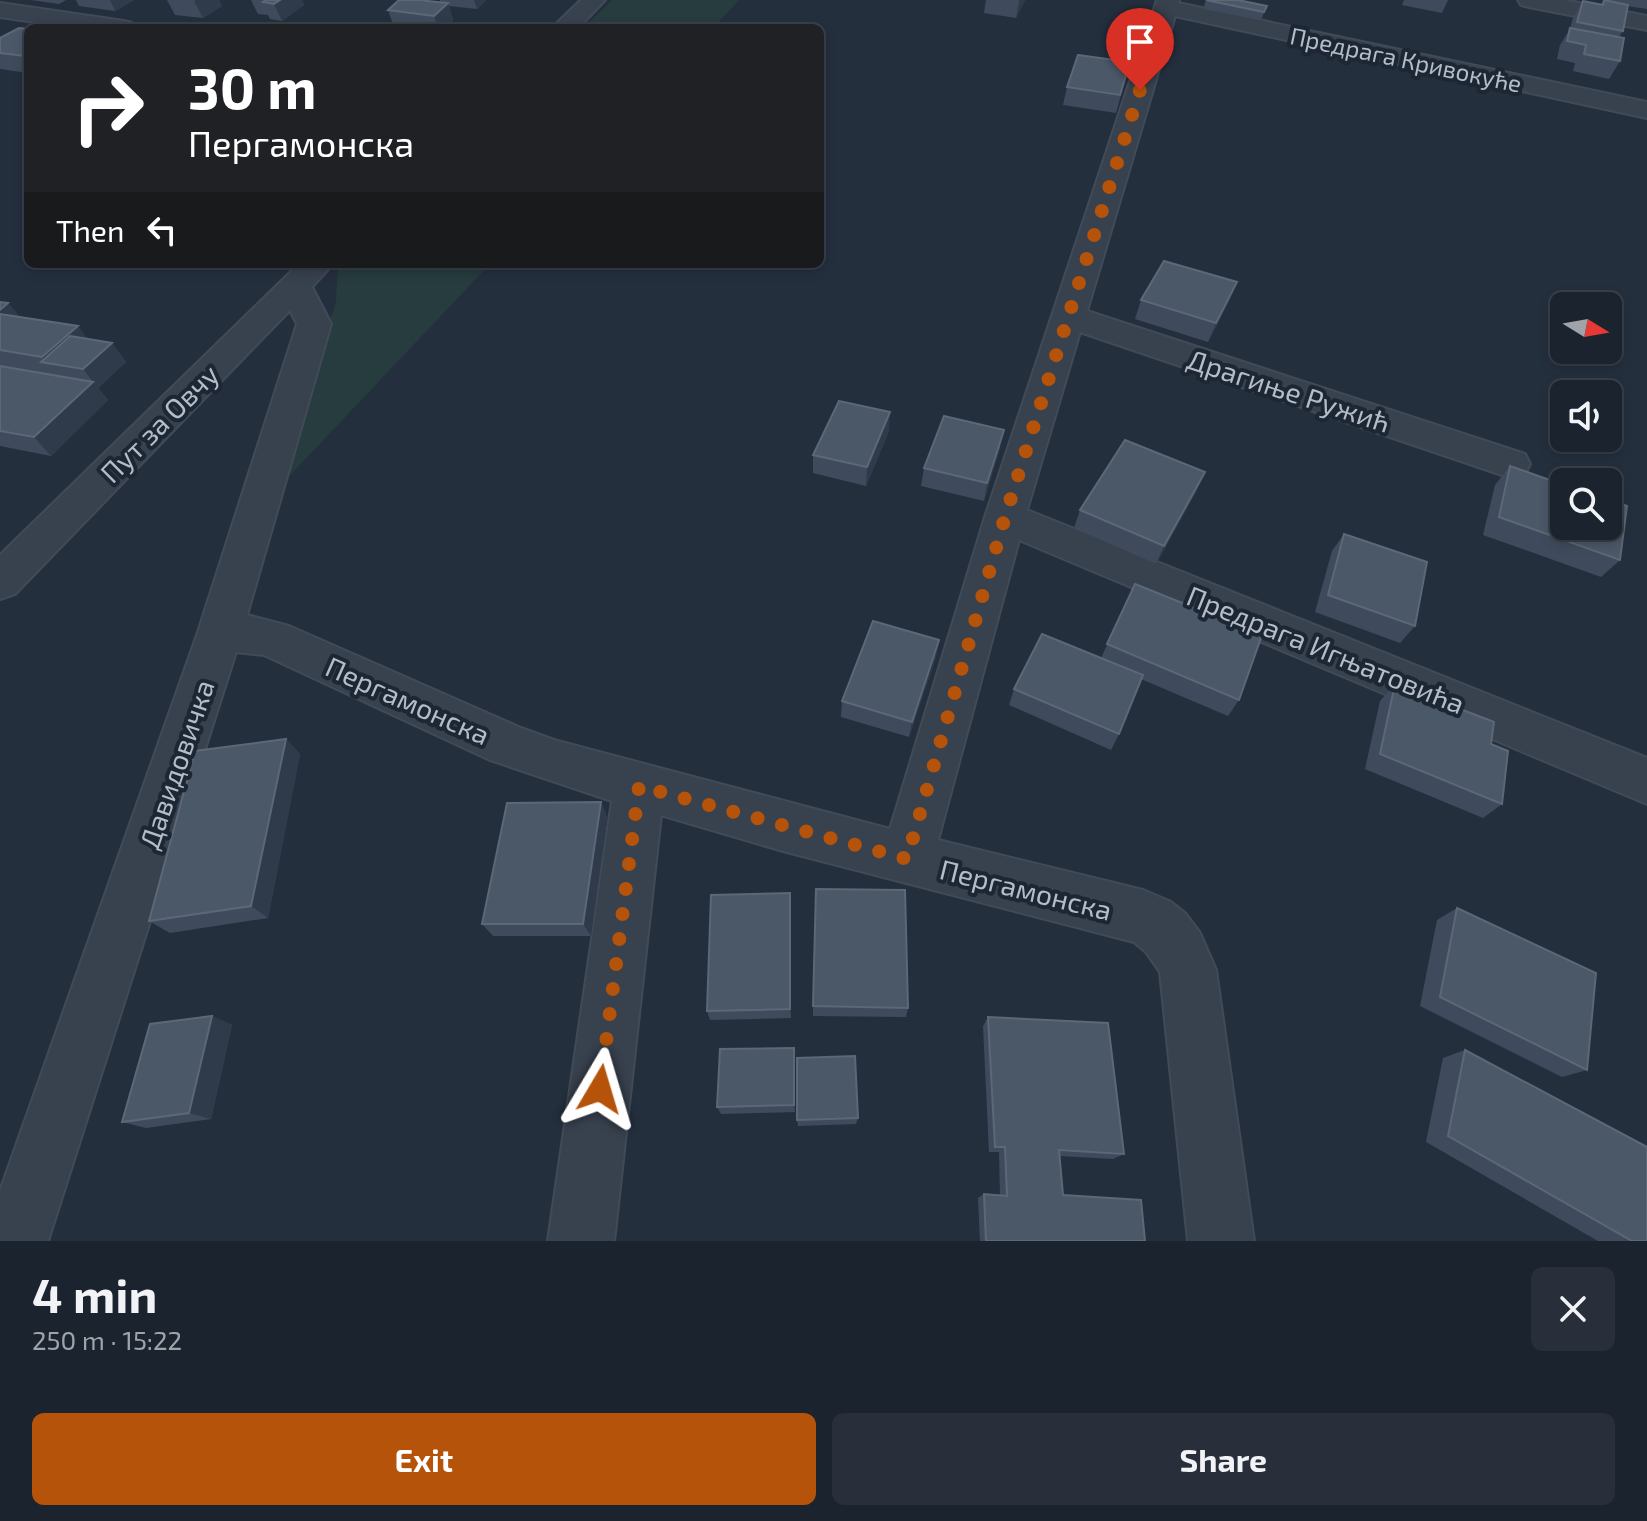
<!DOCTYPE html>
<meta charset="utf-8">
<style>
body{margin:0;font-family:"Exo 2",sans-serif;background:#282f3a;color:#f1f3f6;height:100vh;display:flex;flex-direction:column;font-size:30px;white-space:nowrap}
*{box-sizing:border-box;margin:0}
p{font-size:26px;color:#a0a4aa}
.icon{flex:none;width:44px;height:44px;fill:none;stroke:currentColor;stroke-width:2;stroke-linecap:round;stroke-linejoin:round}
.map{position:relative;height:1241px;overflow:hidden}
.drawer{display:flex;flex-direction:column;background:#1b232e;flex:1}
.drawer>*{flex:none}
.banner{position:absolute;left:24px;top:24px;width:800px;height:244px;border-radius:12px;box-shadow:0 4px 12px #0003,0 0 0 2px #39404a;background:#202124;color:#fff;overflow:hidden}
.needle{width:52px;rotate:101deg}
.controls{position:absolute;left:1550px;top:292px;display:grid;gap:16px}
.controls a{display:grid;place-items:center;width:72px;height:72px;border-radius:12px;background:#1b232e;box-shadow:0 4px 12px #0003,0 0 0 2px #39404a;font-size:40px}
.pin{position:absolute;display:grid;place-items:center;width:68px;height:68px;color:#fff;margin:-82px -34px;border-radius:50% 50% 50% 0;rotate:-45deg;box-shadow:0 0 8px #0007}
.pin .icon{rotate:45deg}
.me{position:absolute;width:88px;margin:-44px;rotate:7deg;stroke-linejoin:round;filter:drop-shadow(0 0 6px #0008)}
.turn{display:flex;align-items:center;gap:28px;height:168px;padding:0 32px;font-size:36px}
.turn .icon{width:104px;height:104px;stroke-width:2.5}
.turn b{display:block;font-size:56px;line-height:68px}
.then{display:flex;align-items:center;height:76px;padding:0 32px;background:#0003;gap:16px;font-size:30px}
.round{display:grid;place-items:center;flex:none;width:84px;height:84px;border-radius:12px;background:#282f3a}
.summary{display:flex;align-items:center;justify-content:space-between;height:136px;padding:0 32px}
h1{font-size:48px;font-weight:700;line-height:60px}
.primary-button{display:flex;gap:16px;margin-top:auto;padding:16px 32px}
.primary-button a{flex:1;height:92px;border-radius:12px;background:#b45309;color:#fff;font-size:32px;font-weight:700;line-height:92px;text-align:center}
.primary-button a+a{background:#282f3a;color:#f1f3f6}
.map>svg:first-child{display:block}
.green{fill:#263c3f}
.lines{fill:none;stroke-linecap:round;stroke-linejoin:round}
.minor-casing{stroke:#414a57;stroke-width:4}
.minor{fill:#38414e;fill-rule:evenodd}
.wall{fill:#3f4b5c}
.shaded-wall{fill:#2f3b4b}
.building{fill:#4b5868;stroke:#5c6777;stroke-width:2}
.route{stroke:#b45309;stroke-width:14;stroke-dasharray:0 25.2}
.labels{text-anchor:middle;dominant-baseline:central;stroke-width:8;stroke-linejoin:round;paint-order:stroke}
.far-street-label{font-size:24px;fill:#b4bcc9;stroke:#1d2633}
.street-label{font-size:28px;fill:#b4bcc9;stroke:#1d2633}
</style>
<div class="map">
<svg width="1647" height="1241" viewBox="0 0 1647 1241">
<rect width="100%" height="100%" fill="#242f3e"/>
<g class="green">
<path d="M612,0H739L713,28H583Z"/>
<path d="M338,264H490L276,490L336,302Z"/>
</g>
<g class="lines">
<defs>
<g id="minor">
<path d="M581,0H605L578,28H552Z"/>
<path d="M1157,0H1179L1178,3L1647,102V118L1175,16L1087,311L1525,454L1530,464L1525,474L1511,478L1080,332L1027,510L1647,758V804L1019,540L938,840L1143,890L1171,902L1185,913L1200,933L1216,970L1254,1241H1188L1160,972L1146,952L1134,942L783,851L661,815L614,1241H548L612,801L490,760L264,655L236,652L48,1241H0V1191L197,635L297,324L290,310L15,594L0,599V555L299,264H333L312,287L331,324L247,615L289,626L521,728L554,740L890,829L985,517Z"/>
<path d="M1518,0H1564L1647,16V30L1529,7L1521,5Z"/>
<path d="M0,3L124,21L132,23L136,28H76L0,17Z"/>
</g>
</defs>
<use href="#minor" class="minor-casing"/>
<use href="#minor" class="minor"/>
</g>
<g class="wall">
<path d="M31,0H66L59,4Z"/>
<path d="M76,0H134L115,11L79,6Z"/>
<path d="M167,0H219L222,6L203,18L175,15Z"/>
<path d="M251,0H302L304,5L282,21L270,19L268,15L258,14Z"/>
<path d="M399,0H429L440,2V0H486L477,9L449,6L453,20L445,28L394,27L388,10Z"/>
<path d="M986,0H1025L1016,18L984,13Z"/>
<path d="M1206,0L1267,6L1261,20L1203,9Z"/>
<path d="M1404,0H1448L1442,13L1402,5Z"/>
<path d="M1604,0H1647V9L1627,6L1623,31L1619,37L1620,61L1609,79L1573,71L1575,63L1557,59L1560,45L1570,29L1573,18L1583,1L1601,4Z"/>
<path d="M28,29V73L0,69V38Z"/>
<path d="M1130,62L1116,113L1063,105L1067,87Z"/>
<path d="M1237,282L1229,301L1208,342L1135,319L1141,300Z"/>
<path d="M0,302L8,303L20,317L87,339L112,343L126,362L98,388L108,400L51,456L0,446Z"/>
<path d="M889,431L866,486L813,473V455Z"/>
<path d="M1000,448L984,501L921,486L924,468Z"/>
<path d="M1510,466L1620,560L1601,577L1483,535L1495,485Z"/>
<path d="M1197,490L1156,564L1074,528L1080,510Z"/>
<path d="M1344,534L1415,626L1400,643L1315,612L1332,551Z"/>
<path d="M1135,584L1239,700L1228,716L1141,679L1119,734L1111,750L1009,705L1014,689L1101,658Z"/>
<path d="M936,657L909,737L841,717L842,701Z"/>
<path d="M1395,684L1491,744L1502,804L1483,818L1365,769L1380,701Z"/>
<path d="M286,739L300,754L268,918L170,933L149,921Z"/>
<path d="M601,802L607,817L591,936H493L482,924Z"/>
<path d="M791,905V1018L710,1020L707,1011Z"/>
<path d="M1457,908L1587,1070L1562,1077L1420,1006L1437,920Z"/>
<path d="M813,1006L908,1008L906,1017L813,1016Z"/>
<path d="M212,1016L232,1025L211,1119L146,1128L122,1122Z"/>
<path d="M988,1017L1124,1154L1113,1159L1060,1156L1063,1195L1145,1241H980L978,1198L984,1194L1000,1196L999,1152H989L983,1026Z"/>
<path d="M1465,1050L1647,1241H1598L1426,1142L1443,1058Z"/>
<path d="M795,1056V1112L721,1114L717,1107Z"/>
<path d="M858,1118L856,1124L798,1126L797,1120Z"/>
</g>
<g class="shaded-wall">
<path d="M110,0H134L115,11Z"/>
<path d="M196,0H219L222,6L203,18L194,1Z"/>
<path d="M280,0H302L304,5L282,21L274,4Z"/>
<path d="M474,0H486L477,9Z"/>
<path d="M1019,0H1025L1016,18L1019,1Z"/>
<path d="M448,3L453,20L445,28H438L434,16Z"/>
<path d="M1237,282L1229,301L1208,342L1216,323Z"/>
<path d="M8,303L24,322L0,342V310Z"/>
<path d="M78,326L92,345L46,363L42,357Z"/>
<path d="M112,343L126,362L98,388L83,369Z"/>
<path d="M93,382L108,400L51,456L34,437Z"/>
<path d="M890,412L889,431L866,486L867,467Z"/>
<path d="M1004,430L1000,448L984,501L987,483Z"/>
<path d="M1205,472L1197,490L1156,564L1164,546Z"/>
<path d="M939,640L936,657L909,737L912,722Z"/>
<path d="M286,739L300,754L268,918L251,906Z"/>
<path d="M601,802L607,817L591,936L583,924Z"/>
<path d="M790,893L791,905V1018L790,1009Z"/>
<path d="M212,1016L232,1025L211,1119L189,1113Z"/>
<path d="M794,1048L795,1056V1112L794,1105Z"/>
</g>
<g class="building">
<path d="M266,0H280L274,4L263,2Z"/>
<path d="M399,0H427L426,1L448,3L434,16L388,10Z"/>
<path d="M1206,0H1238L1267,6L1264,12Z"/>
<path d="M1604,0L1628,5L1623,31L1577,22L1583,1L1603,5Z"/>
<path d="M19,28L28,29V54L25,56L0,53V38Z"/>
<path d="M1570,28L1624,38L1620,61L1584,54L1586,45L1567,41Z"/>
<path d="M1078,55L1130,62L1120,95L1067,87Z"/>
<path d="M1164,261L1237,282L1216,323L1141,300Z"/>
<path d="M0,302L8,303L0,310Z"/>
<path d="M0,314L78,326L42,357L0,350Z"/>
<path d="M70,336L112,343L83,369L41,362Z"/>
<path d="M0,366L93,382L34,437L0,431Z"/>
<path d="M839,401L890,412L867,467L813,455Z"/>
<path d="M944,416L1004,430L987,483L924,468Z"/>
<path d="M1125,440L1205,472L1164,546L1080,510Z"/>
<path d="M1510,466L1564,485V526H1608V500L1627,506L1620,560L1499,517Z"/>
<path d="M1344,534L1427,562L1415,626L1328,595Z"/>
<path d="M1135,584L1262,635L1239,700L1107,644Z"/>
<path d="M873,621L939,640L912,722L842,701Z"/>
<path d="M1042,634L1143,675L1119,734L1014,689Z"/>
<path d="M1395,684L1494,722L1491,744L1508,751L1502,804L1380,754Z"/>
<path d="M286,739L251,906L149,921L195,751Z"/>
<path d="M601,802L583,924H482L507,803Z"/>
<path d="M816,889L905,890L908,1008L813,1006Z"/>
<path d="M790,893V1009L707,1011L711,895Z"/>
<path d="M1457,908L1596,973L1587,1070L1440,997Z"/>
<path d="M212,1016L189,1113L122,1122L150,1024Z"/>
<path d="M988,1017L1108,1023L1124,1154L1059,1150L1063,1195L1141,1200L1145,1241H986L984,1194L1007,1196L1005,1147H995Z"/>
<path d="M794,1048V1105L717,1107L720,1049Z"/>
<path d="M1465,1050L1647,1147V1241H1632L1448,1136Z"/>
<path d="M855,1056L858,1118L797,1120V1058Z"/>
</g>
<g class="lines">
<path class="route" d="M600,1089L639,786L907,859L1005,517L1140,90"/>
</g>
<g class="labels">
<g class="far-street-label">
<text transform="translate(1406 59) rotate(12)">Предрага Кривокуће</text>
</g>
<g class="street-label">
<text transform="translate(1289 390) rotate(18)">Драгиње Ружић</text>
<text transform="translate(159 423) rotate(-45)">Пут за Овчу</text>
<text transform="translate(1326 649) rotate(22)">Предрага Игњатовића</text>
<text transform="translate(408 700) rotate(24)">Пергамонска</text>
<text transform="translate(176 764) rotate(-71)">Давидовичка</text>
<text transform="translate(1026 889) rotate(14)">Пергамонска</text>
</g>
</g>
</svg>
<div class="controls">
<a><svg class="needle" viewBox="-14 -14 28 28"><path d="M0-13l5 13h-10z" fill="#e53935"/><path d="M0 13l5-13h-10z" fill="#a0a4aa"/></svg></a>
<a><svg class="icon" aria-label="sound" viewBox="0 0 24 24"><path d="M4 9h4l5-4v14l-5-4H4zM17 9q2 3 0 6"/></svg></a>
<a><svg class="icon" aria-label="search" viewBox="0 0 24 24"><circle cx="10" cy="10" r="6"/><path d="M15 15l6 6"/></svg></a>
</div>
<div class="pin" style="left:1140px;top:90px;background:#d93025"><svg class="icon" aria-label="arrive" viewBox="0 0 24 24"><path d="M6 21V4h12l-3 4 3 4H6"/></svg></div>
<svg class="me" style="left:600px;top:1089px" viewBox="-20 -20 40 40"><path d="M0-17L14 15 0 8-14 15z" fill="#b45309" stroke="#fff" stroke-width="4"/></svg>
<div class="banner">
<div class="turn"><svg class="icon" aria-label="right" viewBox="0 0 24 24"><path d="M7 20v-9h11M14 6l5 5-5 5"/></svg><div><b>30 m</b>Пергамонска</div></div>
<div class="then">Then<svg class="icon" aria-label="left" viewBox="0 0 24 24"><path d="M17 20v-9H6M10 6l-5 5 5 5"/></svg></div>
</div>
</div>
<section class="drawer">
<div class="summary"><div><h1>4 min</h1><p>250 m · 15:22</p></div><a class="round"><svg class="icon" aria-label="close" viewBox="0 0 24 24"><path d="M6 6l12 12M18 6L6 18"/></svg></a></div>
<div class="primary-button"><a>Exit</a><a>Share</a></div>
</section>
